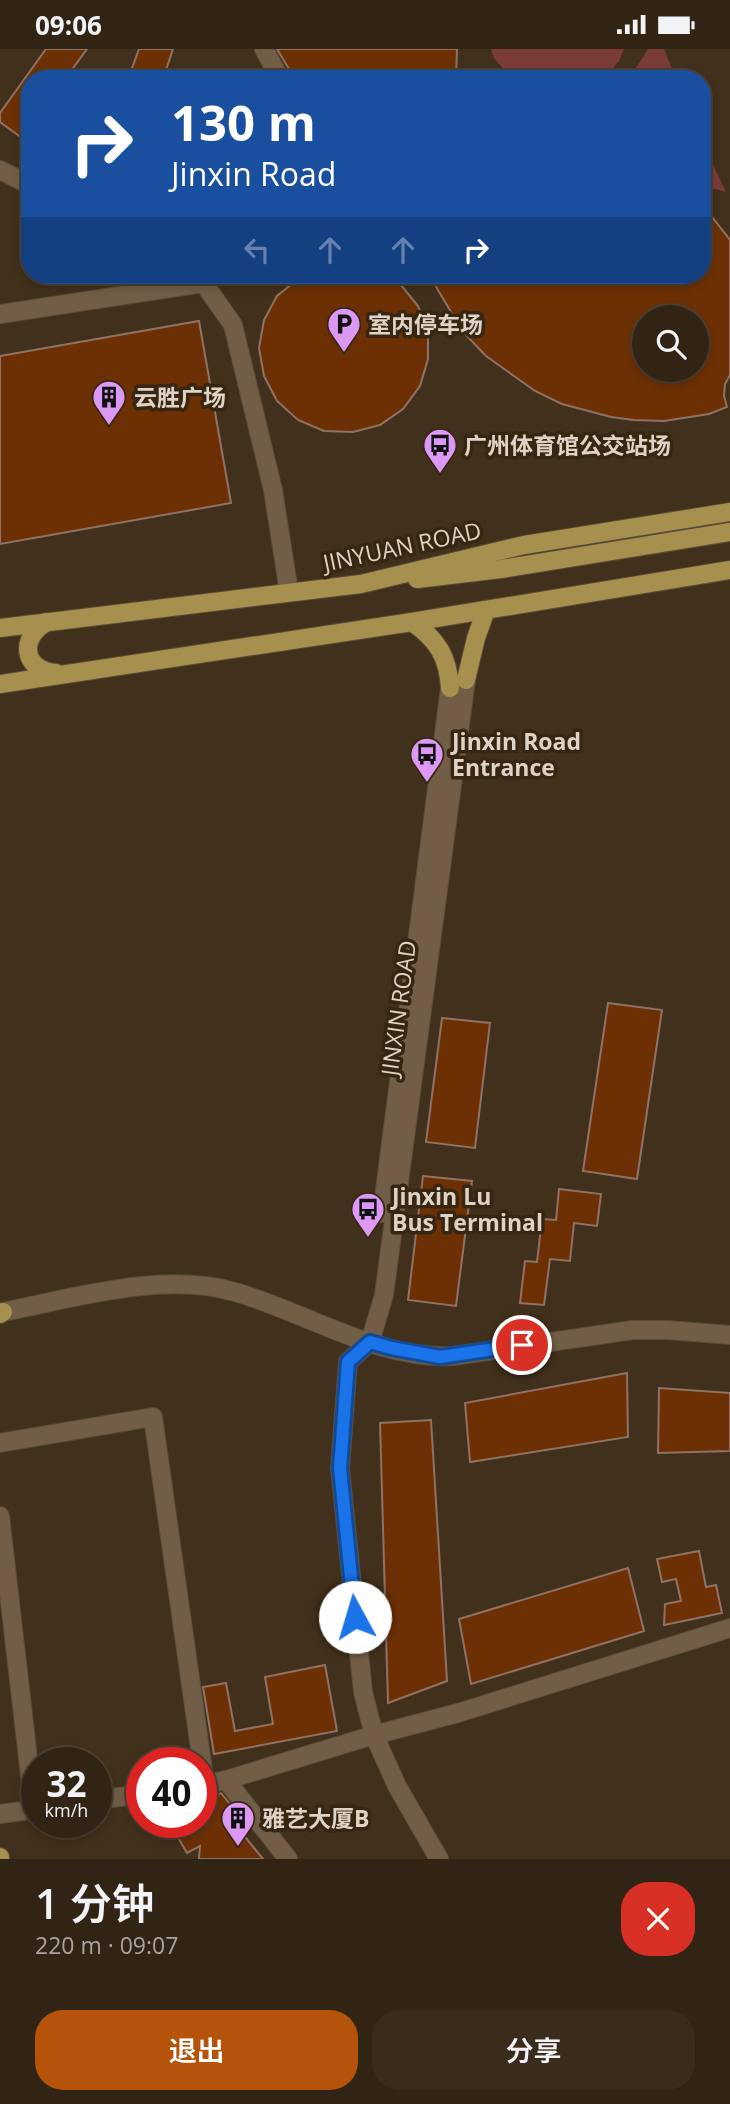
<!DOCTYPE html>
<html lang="zh">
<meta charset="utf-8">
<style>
body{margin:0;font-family:"Open Sans","Noto Sans SC",sans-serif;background:#392c1d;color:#f1f3f6;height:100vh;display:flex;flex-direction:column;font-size:26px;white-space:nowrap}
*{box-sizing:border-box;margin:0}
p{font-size:23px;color:#a8a4a0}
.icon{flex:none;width:38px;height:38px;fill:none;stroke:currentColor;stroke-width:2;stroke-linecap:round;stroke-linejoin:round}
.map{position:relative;height:1810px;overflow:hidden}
.side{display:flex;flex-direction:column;background:#312414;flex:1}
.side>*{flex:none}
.guide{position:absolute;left:21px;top:21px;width:690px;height:214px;border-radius:28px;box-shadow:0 4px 10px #0003,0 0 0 2px #4c4134;background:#1a4fa0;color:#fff;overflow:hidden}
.fabs{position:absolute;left:632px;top:256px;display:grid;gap:14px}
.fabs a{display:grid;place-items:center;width:77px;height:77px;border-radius:50%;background:#312414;box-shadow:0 4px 10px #0003,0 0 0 2px #4c4134;font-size:35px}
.speed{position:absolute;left:21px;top:1698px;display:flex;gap:14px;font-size:35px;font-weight:700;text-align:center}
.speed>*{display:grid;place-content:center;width:91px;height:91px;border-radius:50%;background:#312414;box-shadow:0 4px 10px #0003,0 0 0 2px #4c4134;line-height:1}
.speed small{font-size:18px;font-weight:400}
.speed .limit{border:10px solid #d22;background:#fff;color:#111}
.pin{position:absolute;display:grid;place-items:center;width:60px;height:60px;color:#fff;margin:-30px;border:4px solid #fff;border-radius:50%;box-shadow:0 2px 7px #0007}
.me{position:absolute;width:77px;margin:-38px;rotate:354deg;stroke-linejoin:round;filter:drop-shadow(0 0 5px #0008)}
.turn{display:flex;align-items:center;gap:24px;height:147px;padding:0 35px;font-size:32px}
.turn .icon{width:91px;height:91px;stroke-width:2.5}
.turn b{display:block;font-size:49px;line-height:60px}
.lanes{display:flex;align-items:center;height:66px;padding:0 35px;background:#0003;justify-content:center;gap:35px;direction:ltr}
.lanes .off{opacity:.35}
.round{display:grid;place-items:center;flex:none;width:74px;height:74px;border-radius:28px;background:#392c1d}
.head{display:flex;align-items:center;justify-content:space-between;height:119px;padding:0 35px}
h1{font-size:42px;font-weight:600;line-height:52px}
.primary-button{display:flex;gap:14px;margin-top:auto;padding:14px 35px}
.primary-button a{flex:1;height:80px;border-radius:28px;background:#b45309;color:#fff;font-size:28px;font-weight:600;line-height:80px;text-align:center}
.primary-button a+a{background:#392c1d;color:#f1f3f6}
.status{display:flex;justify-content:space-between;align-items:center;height:49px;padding:0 35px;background:#312414;direction:ltr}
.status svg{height:19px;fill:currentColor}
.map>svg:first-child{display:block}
.green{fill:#7b3c38}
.building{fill:#6d3005;stroke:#8f7264;stroke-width:2;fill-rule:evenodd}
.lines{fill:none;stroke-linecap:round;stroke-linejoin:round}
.minor-casing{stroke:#5b4c3a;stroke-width:20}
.major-casing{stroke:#5b4c3a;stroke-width:20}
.minor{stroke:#725e47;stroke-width:18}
.major{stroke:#a7904e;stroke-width:18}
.route-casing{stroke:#114b97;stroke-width:18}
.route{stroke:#1a73e8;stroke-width:12}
.labels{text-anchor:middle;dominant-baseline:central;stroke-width:7;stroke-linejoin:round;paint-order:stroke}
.poi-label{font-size:23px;font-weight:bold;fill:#ded3c6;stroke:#372611;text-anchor:start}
.street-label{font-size:23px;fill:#ded3c6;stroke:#372611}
</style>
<div class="status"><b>09:06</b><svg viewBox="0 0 49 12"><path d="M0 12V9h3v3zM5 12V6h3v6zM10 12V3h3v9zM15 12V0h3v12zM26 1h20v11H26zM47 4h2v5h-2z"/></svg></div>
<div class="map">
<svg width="730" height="1810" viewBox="0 0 730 1810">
<rect width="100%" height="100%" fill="#41301b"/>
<g class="green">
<path d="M491,0H624L619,12L603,30H512L494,9Z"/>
<path d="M648,0H664L676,30H629Z"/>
<path d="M702,93L726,143L716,140L702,143Z"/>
</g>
<g class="building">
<path d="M46,0H87L65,30H30V78L22,89L0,73V64Z"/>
<path d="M139,0H173L163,30H152L131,22Z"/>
<path d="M277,0H457L456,30H295Z"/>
<path d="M702,155L730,191V326L725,335L724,347L727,358L709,365L664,372L634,371L611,368L562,355L535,342L486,307L463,283L429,226H702ZM644,268H696V320H644Z"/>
<path d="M303,226H385L401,236L418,257L428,283V310L420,337L403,360L380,376L353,383L324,382L298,371L277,352L264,327L259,299L264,271L277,247Z"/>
<path d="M199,272L231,454L0,495V307Z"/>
<path d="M608,954L662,961L637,1130L583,1122Z"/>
<path d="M442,969L490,974L475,1099L426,1093Z"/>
<path d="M423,1127L472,1132L456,1257L408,1251Z"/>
<path d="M559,1140L601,1145L597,1177L574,1174L570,1212L550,1210L544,1256L520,1254L525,1212L537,1213L542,1170L556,1171Z"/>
<path d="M627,1324L628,1388L470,1413L465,1354Z"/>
<path d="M659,1339L730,1344V1402L658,1404Z"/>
<path d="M431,1371L447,1632L388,1654L380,1374Z"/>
<path d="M699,1502L706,1538L716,1536L722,1564L664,1576L665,1555L681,1552L676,1530L662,1533L657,1510Z"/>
<path d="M628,1519L644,1582L471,1635L459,1570Z"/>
<path d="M325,1616L337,1682L214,1705L203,1638L226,1634L235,1682L273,1675L265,1628Z"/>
<path d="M221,1744L245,1774L237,1778L263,1810H199L200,1797L187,1804L169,1773H201V1754Z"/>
</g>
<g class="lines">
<defs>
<g id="minor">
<path d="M264,0L280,30"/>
<path d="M0,121L30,136"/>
<path d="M198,226L233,276L273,441L289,543"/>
<path d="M0,265L203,234"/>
<path d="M382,1164L450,639"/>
<path d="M3,1263C74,1249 164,1222 235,1243C306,1263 377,1311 453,1307L633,1281H668L730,1286"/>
<path d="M370,1293L384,1246L466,631"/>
<path d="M370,1293L348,1313L340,1419L363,1643L374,1686L397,1737L439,1810"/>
<path d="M0,1394L153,1368L205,1735"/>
<path d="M0,1467L34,1761"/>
<path d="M226,1731L288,1810"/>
<path d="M201,1736L226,1731L374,1686L458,1664L730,1579"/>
<path d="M96,1751L142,1745"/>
<path d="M0,1765L37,1760"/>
</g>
<g id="major">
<path d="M417,530L501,520L730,483"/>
<path d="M47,573C19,588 22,621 56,624"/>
<path d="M412,573C438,591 448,608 450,639"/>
<path d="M0,579L361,535L524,496L730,463"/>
<path d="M466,631L476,589L486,561"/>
<path d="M0,635L412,573L730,521"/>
<path d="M0,1265L3,1263"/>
<path d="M0,1808V1810"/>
</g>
</defs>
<use href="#minor" class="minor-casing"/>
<use href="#major" class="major-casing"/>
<use href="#minor" class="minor"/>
<use href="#major" class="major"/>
</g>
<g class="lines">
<defs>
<path id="route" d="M355,1568L340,1419L348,1313L370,1293L391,1299L440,1308L522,1296"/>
</defs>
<use href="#route" class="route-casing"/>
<use href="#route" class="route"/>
</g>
<defs>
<symbol id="parking-pin" viewBox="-11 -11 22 30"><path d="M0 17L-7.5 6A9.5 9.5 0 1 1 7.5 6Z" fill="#dc99f4" stroke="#372611"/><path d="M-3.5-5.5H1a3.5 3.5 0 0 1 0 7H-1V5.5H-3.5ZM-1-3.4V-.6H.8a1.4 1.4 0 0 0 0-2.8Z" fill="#111"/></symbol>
<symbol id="building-pin" viewBox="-11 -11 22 30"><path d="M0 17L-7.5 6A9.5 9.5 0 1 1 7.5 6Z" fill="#dc99f4" stroke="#372611"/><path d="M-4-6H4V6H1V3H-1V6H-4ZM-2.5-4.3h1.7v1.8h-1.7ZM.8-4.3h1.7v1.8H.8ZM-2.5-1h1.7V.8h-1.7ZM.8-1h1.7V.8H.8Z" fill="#111"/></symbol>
<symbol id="bus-pin" viewBox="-11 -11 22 30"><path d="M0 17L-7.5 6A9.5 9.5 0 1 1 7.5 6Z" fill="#dc99f4" stroke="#372611"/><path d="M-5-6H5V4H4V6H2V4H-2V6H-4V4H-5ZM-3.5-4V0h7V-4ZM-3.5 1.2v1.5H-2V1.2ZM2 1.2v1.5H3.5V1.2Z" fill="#111"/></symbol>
</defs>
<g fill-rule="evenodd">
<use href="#parking-pin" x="325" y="256" width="38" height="52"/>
<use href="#building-pin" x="90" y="329" width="38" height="52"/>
<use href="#bus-pin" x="421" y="377" width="38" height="52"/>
<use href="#bus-pin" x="408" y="686" width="38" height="52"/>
<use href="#bus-pin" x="349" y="1141" width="38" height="52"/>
<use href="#building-pin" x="219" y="1750" width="38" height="52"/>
</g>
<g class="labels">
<g class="poi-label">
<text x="368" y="275">室内停车场</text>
<text x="134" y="348">云胜广场</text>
<text x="464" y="396">广州体育馆公交站场</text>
<text x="452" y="692">Jinxin Road<tspan x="452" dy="26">Entrance</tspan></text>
<text x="392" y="1147">Jinxin Lu<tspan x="392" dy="26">Bus Terminal</tspan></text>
<text x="262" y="1769">雅艺大厦B</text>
</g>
<g class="street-label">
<text transform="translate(402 497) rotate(-12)">JINYUAN ROAD</text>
<text transform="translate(398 959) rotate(-82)">JINXIN ROAD</text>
</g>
</g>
</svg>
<div class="fabs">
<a><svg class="icon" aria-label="search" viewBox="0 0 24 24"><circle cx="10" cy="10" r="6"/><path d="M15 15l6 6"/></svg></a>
</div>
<div class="speed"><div>32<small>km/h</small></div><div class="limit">40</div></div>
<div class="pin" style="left:522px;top:1296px;background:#d93025"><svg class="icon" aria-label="arrive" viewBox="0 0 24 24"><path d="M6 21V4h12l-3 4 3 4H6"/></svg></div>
<svg class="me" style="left:355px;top:1568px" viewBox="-20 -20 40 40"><circle r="19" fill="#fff"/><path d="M0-13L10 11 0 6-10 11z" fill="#1a73e8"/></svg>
<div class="guide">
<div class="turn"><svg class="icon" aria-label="right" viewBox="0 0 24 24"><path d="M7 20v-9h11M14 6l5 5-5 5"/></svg><div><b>130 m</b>Jinxin Road</div></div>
<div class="lanes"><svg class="icon off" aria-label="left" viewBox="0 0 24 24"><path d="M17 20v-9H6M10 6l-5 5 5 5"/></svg><svg class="icon off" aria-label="ahead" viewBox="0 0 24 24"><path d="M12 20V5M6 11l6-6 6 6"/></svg><svg class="icon off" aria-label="ahead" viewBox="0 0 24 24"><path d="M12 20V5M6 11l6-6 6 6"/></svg><svg class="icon" aria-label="right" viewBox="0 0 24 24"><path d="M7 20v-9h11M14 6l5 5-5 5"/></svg></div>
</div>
</div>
<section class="side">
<div class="head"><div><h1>1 分钟</h1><p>220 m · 09:07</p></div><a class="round" style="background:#d93025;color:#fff"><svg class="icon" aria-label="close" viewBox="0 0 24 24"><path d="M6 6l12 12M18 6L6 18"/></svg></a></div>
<div class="primary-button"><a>退出</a><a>分享</a></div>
</section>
